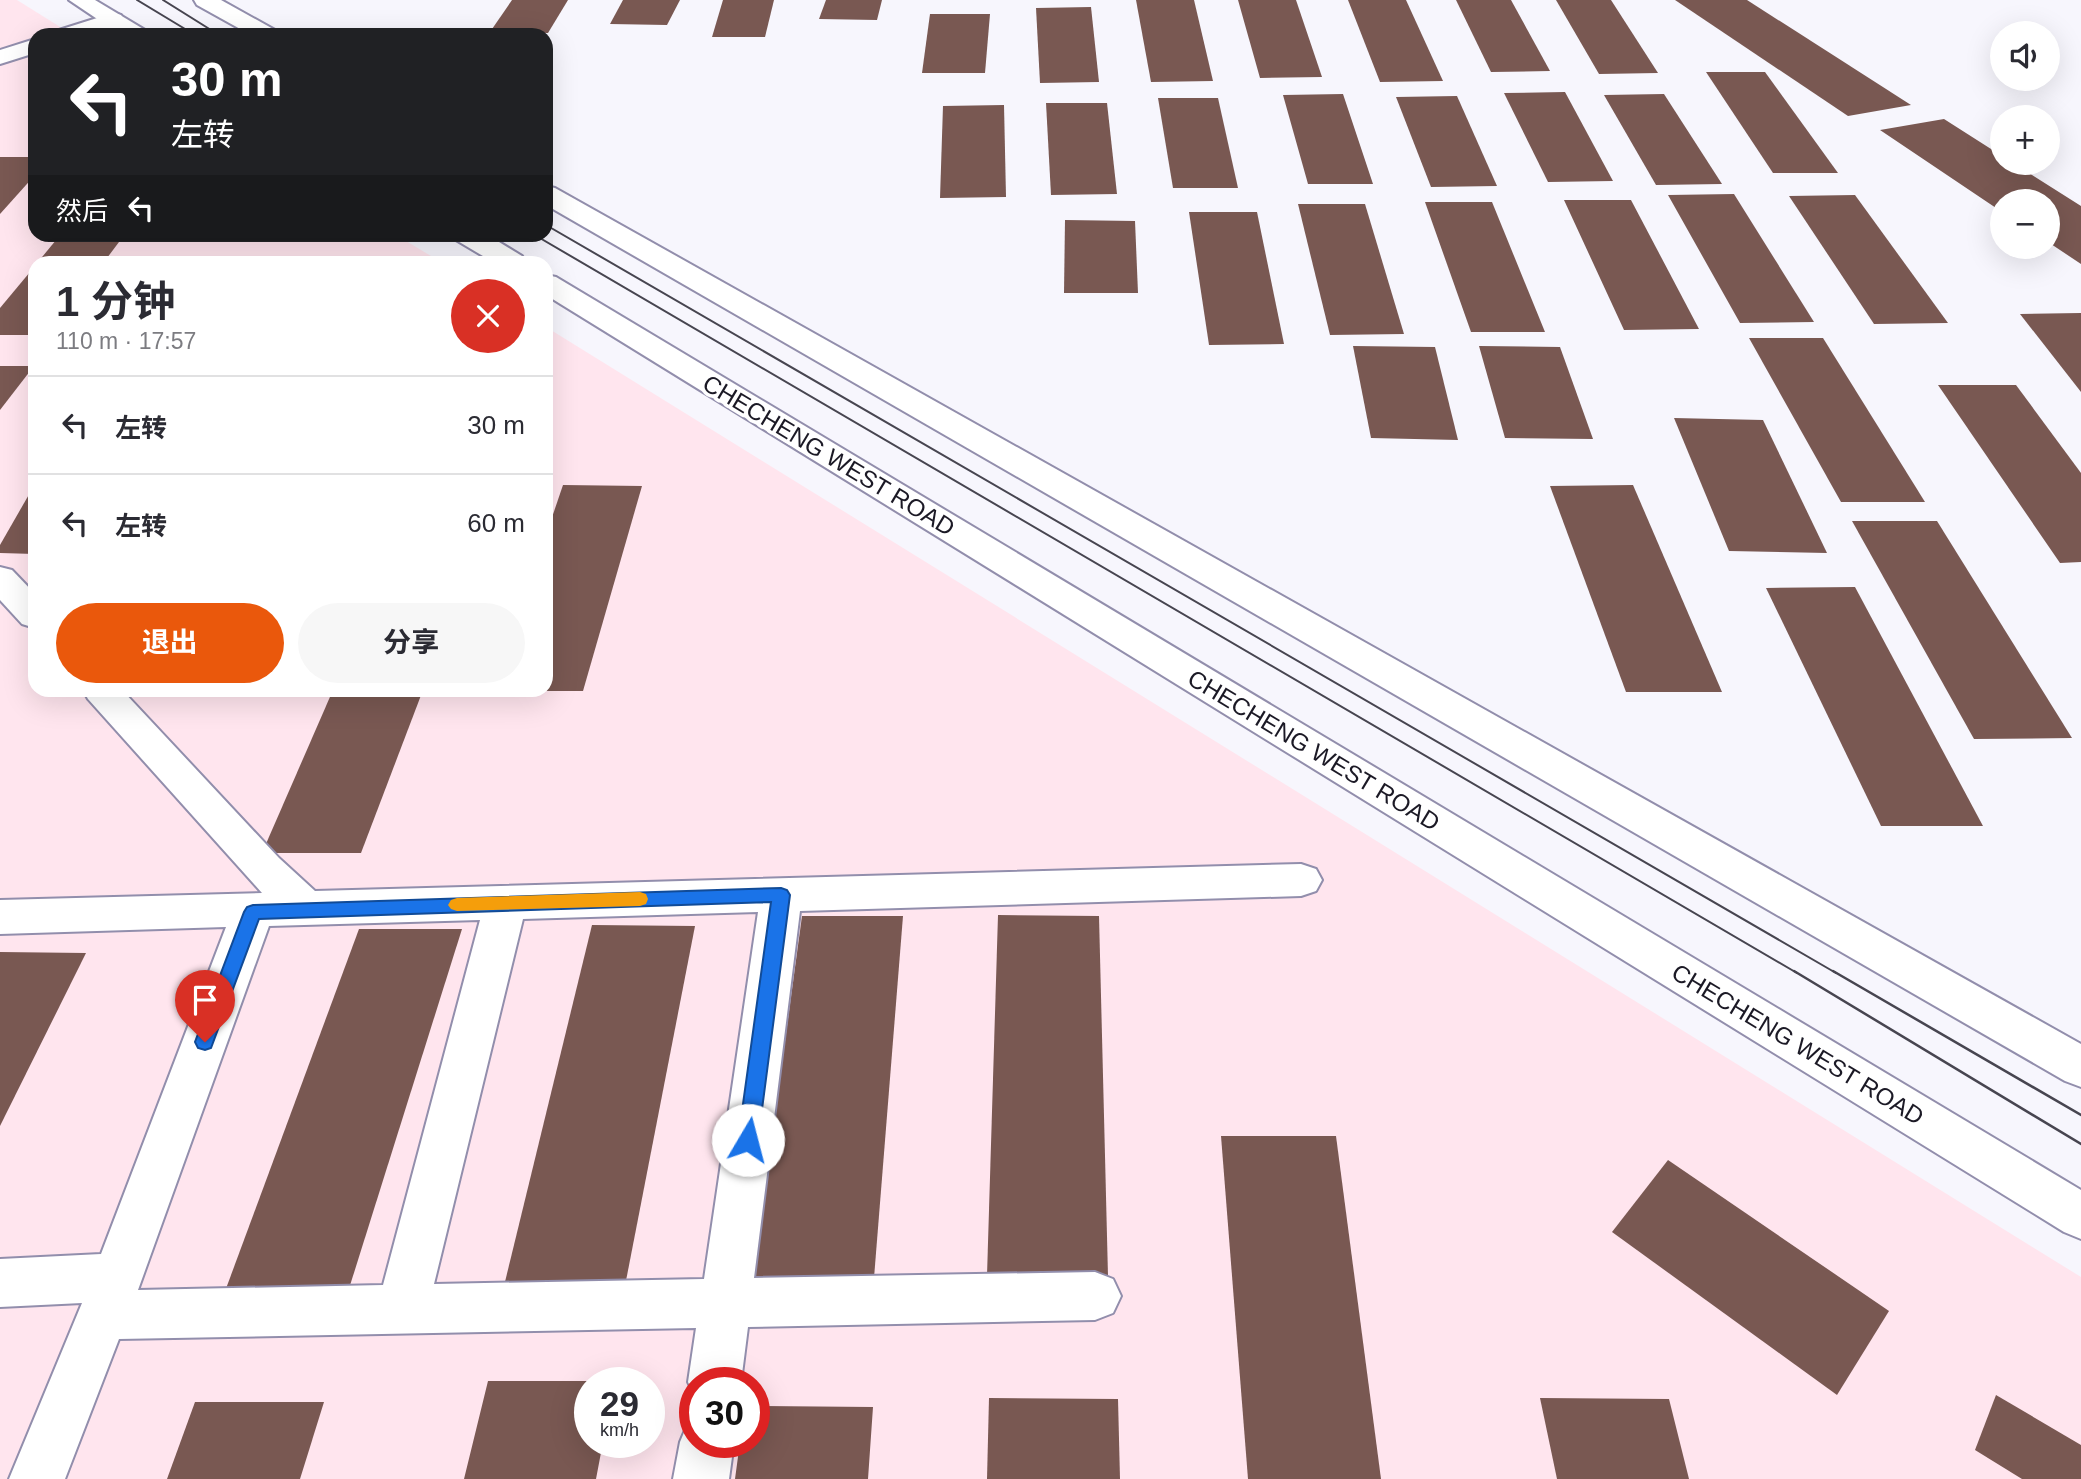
<!DOCTYPE html>
<html lang="zh">
<meta charset="utf-8">
<style>
body{margin:0;font-family:Arial,"Noto Sans SC",sans-serif;background:#f7f7f7;color:#2b2b33;height:100vh;display:flex;flex-direction:column;font-size:26px;white-space:nowrap}
*{box-sizing:border-box;margin:0}
p{font-size:23px;color:#7c7c81}
.icon{flex:none;width:38px;height:38px;fill:none;stroke:currentColor;stroke-width:2;stroke-linecap:round;stroke-linejoin:round}
.map{position:relative;flex:1;overflow:hidden}
.sheet{position:absolute;left:28px;top:256px;width:525px;height:441px;display:flex;flex-direction:column;background:#fff;border-radius:21px;box-shadow:0 7px 28px #0002}
.sheet>*{flex:none}
.banner{position:absolute;left:28px;top:28px;width:525px;height:214px;border-radius:21px;box-shadow:0 7px 28px #0002;background:#202124;color:#fff;overflow:hidden}
.controls{position:absolute;left:1990px;top:21px;display:grid;gap:14px}
.controls a{display:grid;place-items:center;width:70px;height:70px;border-radius:50%;background:#fff;box-shadow:0 7px 28px #0002;font-size:35px}
.speed{position:absolute;left:574px;top:1367px;display:flex;gap:14px;font-size:35px;font-weight:700;text-align:center}
.speed>*{display:grid;place-content:center;width:91px;height:91px;border-radius:50%;background:#fff;box-shadow:0 7px 28px #0002;line-height:1}
.speed small{font-size:18px;font-weight:400}
.speed .limit{border:10px solid #d22;background:#fff;color:#111}
.pin{position:absolute;display:grid;place-items:center;width:60px;height:60px;color:#fff;margin:-72px -30px;border-radius:50% 50% 50% 0;rotate:-45deg;box-shadow:0 0 7px #0007}
.pin .icon{rotate:45deg}
.me{position:absolute;width:77px;margin:-38px;rotate:8deg;stroke-linejoin:round;filter:drop-shadow(0 0 5px #0008)}
.turn{display:flex;align-items:center;gap:24px;height:147px;padding:0 28px;font-size:32px}
.turn .icon{width:91px;height:91px;stroke-width:2.5}
.turn b{display:block;font-size:49px;line-height:60px}
.then{display:flex;align-items:center;height:66px;padding:0 28px;background:#0003;gap:14px;font-size:26px}
.round{display:grid;place-items:center;flex:none;width:74px;height:74px;border-radius:37px;background:#f7f7f7}
.head{display:flex;align-items:center;justify-content:space-between;height:119px;padding:0 28px}
h1{font-size:42px;font-weight:700;line-height:52px}
.action{display:flex;gap:14px;margin-top:auto;padding:14px 28px}
.action a{flex:1;height:80px;border-radius:42px;background:#ea580c;color:#fff;font-size:28px;font-weight:700;line-height:80px;text-align:center}
.action a+a{background:#f7f7f7;color:#2b2b33}
ul{padding:0;list-style:none}
li{display:flex;align-items:center;gap:21px;height:98px;padding:0 28px;border-top:2px solid #e1e1e2}
li div{flex:1}
li b{display:block;font-size:26px}
li em{font-style:normal}
.map>svg:first-child{display:block}
.commercial{fill:#ffe5ee;fill-rule:evenodd}
.building{fill:#795852}
.lines{fill:none;stroke-linecap:round;stroke-linejoin:round}
.street-casing{stroke:#928eac;stroke-width:4}
.secondary-casing{stroke:#928eac;stroke-width:4}
.street{fill:#fff;fill-rule:evenodd}
.secondary{fill:#fff;fill-rule:evenodd}
.tram-far1{stroke:#474550;stroke-width:2}
.tram{stroke:#474550;stroke-width:2.5}
.route{fill:#1a73e8;stroke:#114b97;stroke-width:2}
.slow{fill:#f59e0b}
.labels{text-anchor:middle;dominant-baseline:central;stroke-width:7;stroke-linejoin:round;paint-order:stroke}
.street-label{font-size:24px;fill:#1b1925;stroke:#fff}
</style>
<div class="map">
<svg width="2081" height="1479" viewBox="0 0 2081 1479">
<rect width="100%" height="100%" fill="#f7f6fd"/>
<path class="commercial" d="M0,0H17L73,35H35V234L396,235L441,262H35V690H546V327L2081,1277V1479H0ZM590,1382H649V1442H590ZM695,1382H754V1442H695Z"/>
<g class="building">
<path d="M512,0H568L548,33L490,32Z"/>
<path d="M623,0H680L667,25L610,24Z"/>
<path d="M723,0H774L765,37H712Z"/>
<path d="M826,0H882L877,20L819,19Z"/>
<path d="M1136,0H1194L1213,81L1151,82Z"/>
<path d="M1238,0H1296L1322,77L1260,78Z"/>
<path d="M1348,0H1406L1443,81L1380,82Z"/>
<path d="M1456,0H1511L1550,71L1491,72Z"/>
<path d="M1556,0H1611L1658,73L1599,74Z"/>
<path d="M1675,0H1747L1911,105L1848,116Z"/>
<path d="M1091,7L1099,82L1040,83L1036,8Z"/>
<path d="M930,14H990L985,73H922Z"/>
<path d="M1706,72H1765L1838,173H1773Z"/>
<path d="M1565,92L1613,181L1548,182L1504,93Z"/>
<path d="M1343,94L1373,184H1308L1283,95Z"/>
<path d="M1664,94L1722,184L1656,185L1604,95Z"/>
<path d="M1457,96L1497,186L1431,187L1396,97Z"/>
<path d="M1158,98H1218L1238,188H1173Z"/>
<path d="M1046,103H1107L1117,194L1051,195Z"/>
<path d="M1004,105L1006,197L940,198L943,106Z"/>
<path d="M1944,119L2002,156V163H2013L2081,206V264L2048,242V201H2002V212L1880,130Z"/>
<path d="M0,157H35V175L0,214Z"/>
<path d="M1734,194L1814,322L1740,323L1668,195Z"/>
<path d="M1855,195L1948,323L1874,324L1789,196Z"/>
<path d="M1564,200H1631L1699,329L1624,330Z"/>
<path d="M1425,202H1492L1545,332H1471Z"/>
<path d="M1298,204H1365L1404,334L1330,335Z"/>
<path d="M1189,212H1257L1284,344L1209,345Z"/>
<path d="M1065,220L1135,221L1138,293H1064Z"/>
<path d="M61,234H125L104,262H38Z"/>
<path d="M35,266V335H0V308Z"/>
<path d="M2081,313V392L2020,314Z"/>
<path d="M1749,338H1823L1925,502H1841Z"/>
<path d="M1353,346L1435,347L1458,440L1371,438Z"/>
<path d="M1479,346L1560,347L1593,439L1505,438Z"/>
<path d="M0,366H34L0,410Z"/>
<path d="M1938,385H2016L2081,473V562L2060,563Z"/>
<path d="M1674,418L1763,420L1827,553L1729,551Z"/>
<path d="M35,484V554L0,553V545Z"/>
<path d="M563,485L642,486L583,691H546V535Z"/>
<path d="M1633,485L1722,692H1626L1550,486Z"/>
<path d="M1852,521H1937L2072,738L1974,739Z"/>
<path d="M1855,587L1983,826H1881L1766,588Z"/>
<path d="M333,690H423L361,853H262Z"/>
<path d="M998,915L1099,916L1108,1276H987Z"/>
<path d="M802,916H903L874,1278L753,1277Z"/>
<path d="M592,925L695,926L624,1291L503,1290Z"/>
<path d="M359,929H462L347,1295L224,1294Z"/>
<path d="M0,952L86,953L0,1126Z"/>
<path d="M1221,1136H1336L1381,1479H1248Z"/>
<path d="M1668,1160L1889,1311L1837,1395L1612,1232Z"/>
<path d="M488,1381H590V1442H603L596,1479H464Z"/>
<path d="M1996,1395L2081,1445V1479H2022L1975,1450Z"/>
<path d="M989,1398L1118,1399L1120,1479H987Z"/>
<path d="M1540,1398L1669,1399L1689,1479H1557Z"/>
<path d="M195,1402H324L300,1479H167Z"/>
<path d="M754,1406L873,1407L868,1479H735L740,1442H754Z"/>
</g>
<g class="lines">
<defs>
<g id="street">
<path d="M113,13L121,15L124,20C111,38 76,35 56,35L59,30Z"/>
<path d="M35,39V53L0,64V50Z"/>
<path d="M0,567L12,570L35,594V628L22,624L0,600Z"/>
<path d="M83,690H122L279,858L315,891L1301,864L1316,869L1322,880L1316,891L1301,896L800,911L754,1278L1095,1272L1113,1279L1121,1296L1113,1313L1095,1320L748,1327L741,1382H695V1397L688,1382L696,1328L119,1339L65,1479H9L82,1303L0,1307V1259L101,1254L226,927L0,934V900L262,893L88,699ZM758,912L704,1279L434,1284L523,919ZM480,920L383,1285L138,1290L269,926Z"/>
<path d="M695,1420V1442H734L729,1479H673L680,1442L688,1423Z"/>
</g>
<g id="secondary">
<path d="M69,0H95L145,30L148,35H121Z"/>
<path d="M194,0H221L275,30L278,35H251L197,5Z"/>
<path d="M546,186L555,188L2081,1044V1087L2065,1081L546,205Z"/>
<path d="M453,234H486L522,256L526,262H493L456,240Z"/>
<path d="M546,275L556,277L2081,1190V1239L2064,1232L546,295Z"/>
</g>
</defs>
<use href="#street" class="street-casing"/>
<use href="#secondary" class="secondary-casing"/>
<use href="#street" class="street"/>
<use href="#secondary" class="secondary"/>
<g class="tram-far1">
<path d="M137,0L195,35"/>
<path d="M163,0L219,35"/>
<path d="M546,225L1836,973"/>
<path d="M533,234L1797,973"/>
</g>
<g class="tram">
<path d="M1794,971L2081,1144"/>
<path d="M1833,971L2081,1115"/>
</g>
</g>
<path class="route" d="M781,888L787,890L790,895L758,1140L755,1146L748,1149L741,1146L738,1140L771,902L259,919L211,1048L205,1050L198,1048L195,1042L244,912L247,907L253,905Z"/>
<path class="slow" d="M640,892L646,894L648,899L646,904L640,906L457,911L451,909L448,905L451,900L457,898Z"/>
<g class="labels">
<g class="street-label">
<text transform="translate(829 455) rotate(31)">CHECHENG WEST ROAD</text>
<text transform="translate(1314 750) rotate(31)">CHECHENG WEST ROAD</text>
<text transform="translate(1798 1044) rotate(31)">CHECHENG WEST ROAD</text>
</g>
</g>
</svg>
<div class="controls">
<a><svg class="icon" aria-label="sound" viewBox="0 0 24 24"><path d="M4 9h4l5-4v14l-5-4H4zM17 9q2 3 0 6"/></svg></a>
<a>+</a>
<a>−</a>
</div>
<div class="speed"><div>29<small>km/h</small></div><div class="limit">30</div></div>
<div class="pin" style="left:205px;top:1042px;background:#d93025"><svg class="icon" aria-label="arrive" viewBox="0 0 24 24"><path d="M6 21V4h12l-3 4 3 4H6"/></svg></div>
<svg class="me" style="left:748px;top:1140px" viewBox="-20 -20 40 40"><circle r="19" fill="#fff"/><path d="M0-13L10 11 0 6-10 11z" fill="#1a73e8"/></svg>
<div class="banner">
<div class="turn"><svg class="icon" aria-label="left" viewBox="0 0 24 24"><path d="M17 20v-9H6M10 6l-5 5 5 5"/></svg><div><b>30 m</b>左转</div></div>
<div class="then">然后<svg class="icon" aria-label="left" viewBox="0 0 24 24"><path d="M17 20v-9H6M10 6l-5 5 5 5"/></svg></div>
</div>
<section class="sheet">
<div class="head"><div><h1>1 分钟</h1><p>110 m · 17:57</p></div><a class="round" style="background:#d93025;color:#fff"><svg class="icon" aria-label="close" viewBox="0 0 24 24"><path d="M6 6l12 12M18 6L6 18"/></svg></a></div>
<ul>
<li><svg class="icon" aria-label="left" viewBox="0 0 24 24"><path d="M17 20v-9H6M10 6l-5 5 5 5"/></svg><div><b>左转</b></div><em>30 m</em></li>
<li><svg class="icon" aria-label="left" viewBox="0 0 24 24"><path d="M17 20v-9H6M10 6l-5 5 5 5"/></svg><div><b>左转</b></div><em>60 m</em></li>
</ul>
<div class="action"><a>退出</a><a>分享</a></div>
</section>
</div>
